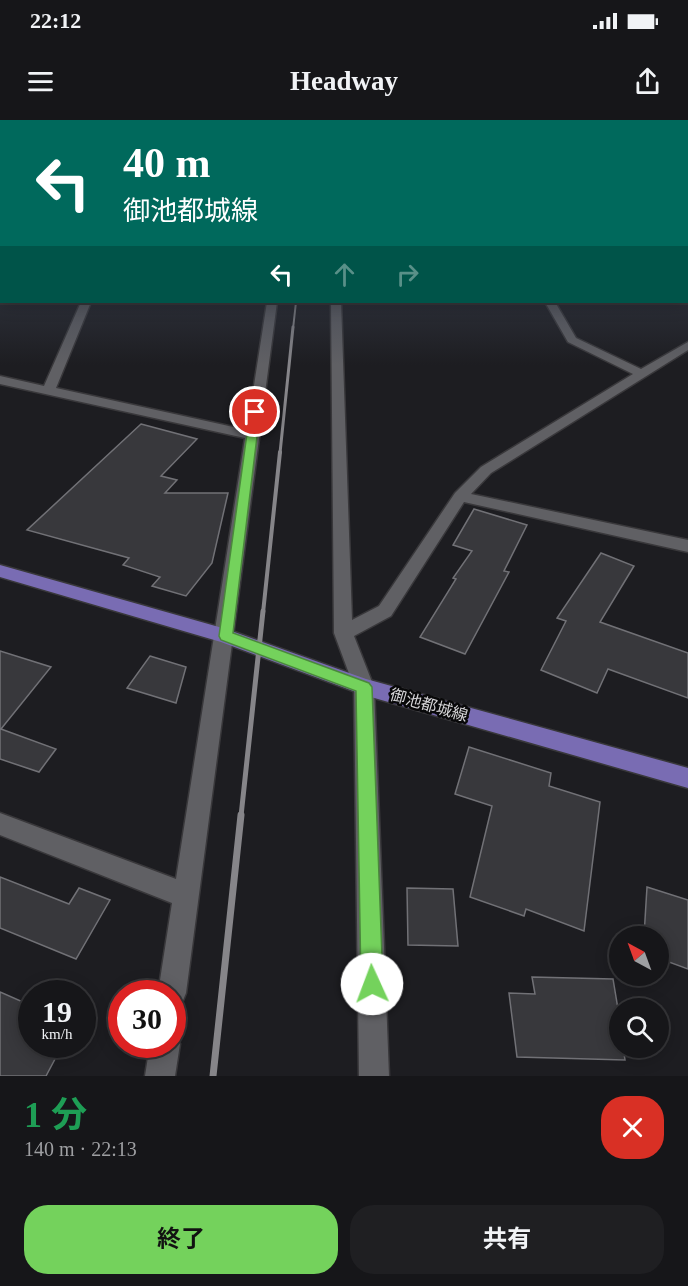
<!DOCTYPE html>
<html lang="ja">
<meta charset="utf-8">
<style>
body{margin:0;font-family:"Times New Roman","Noto Sans JP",serif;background:#1f1f22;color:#f1f3f6;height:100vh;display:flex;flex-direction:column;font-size:22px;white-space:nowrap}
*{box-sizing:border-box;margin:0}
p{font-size:20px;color:#9e9fa2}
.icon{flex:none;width:33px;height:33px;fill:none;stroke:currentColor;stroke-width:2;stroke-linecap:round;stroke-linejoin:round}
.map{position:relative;height:956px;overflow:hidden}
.details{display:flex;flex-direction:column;background:#161619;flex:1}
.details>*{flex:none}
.guide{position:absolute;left:0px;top:0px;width:688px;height:183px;box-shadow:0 3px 15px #0003,0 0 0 2px #353538;background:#00695c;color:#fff;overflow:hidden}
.needle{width:39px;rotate:319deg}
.tools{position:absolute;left:609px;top:806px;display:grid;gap:12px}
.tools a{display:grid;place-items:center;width:60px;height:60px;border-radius:50%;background:#161619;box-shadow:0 3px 15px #0003,0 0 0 2px #353538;font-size:30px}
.speed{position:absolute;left:18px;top:860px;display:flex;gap:12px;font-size:30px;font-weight:700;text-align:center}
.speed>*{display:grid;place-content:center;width:78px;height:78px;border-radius:50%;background:#161619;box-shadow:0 3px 15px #0003,0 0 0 2px #353538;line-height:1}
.speed small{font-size:15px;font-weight:400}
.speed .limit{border:9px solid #d22;background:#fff;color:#111}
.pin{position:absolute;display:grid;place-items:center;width:51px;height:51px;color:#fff;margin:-26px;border:3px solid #fff;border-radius:50%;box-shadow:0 2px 6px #0007}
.me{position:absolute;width:66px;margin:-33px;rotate:358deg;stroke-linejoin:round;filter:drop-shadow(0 0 4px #0008)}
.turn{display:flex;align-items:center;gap:21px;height:126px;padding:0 24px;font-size:27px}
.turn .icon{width:78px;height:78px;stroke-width:2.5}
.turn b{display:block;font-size:42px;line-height:51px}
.lanes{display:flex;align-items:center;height:57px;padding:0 24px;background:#0003;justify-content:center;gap:30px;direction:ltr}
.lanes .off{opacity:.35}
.round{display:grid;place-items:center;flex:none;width:63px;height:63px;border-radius:24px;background:#1f1f22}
.overview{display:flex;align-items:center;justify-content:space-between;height:102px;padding:0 24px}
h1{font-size:36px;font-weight:700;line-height:45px;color:#1e9e55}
.cta{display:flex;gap:12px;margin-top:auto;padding:12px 24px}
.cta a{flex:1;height:69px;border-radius:24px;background:#74d25c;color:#111;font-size:24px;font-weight:700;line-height:69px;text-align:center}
.cta a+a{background:#1f1f22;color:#f1f3f6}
.status{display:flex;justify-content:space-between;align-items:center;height:42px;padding:0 30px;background:#161619;direction:ltr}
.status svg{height:16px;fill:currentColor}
header{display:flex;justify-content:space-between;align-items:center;height:78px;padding:0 24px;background:#161619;font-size:27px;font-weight:700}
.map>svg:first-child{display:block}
.building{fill:#38383c;stroke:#717176;stroke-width:1.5}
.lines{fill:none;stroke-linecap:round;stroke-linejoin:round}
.minor-casing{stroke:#39383b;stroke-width:3}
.major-casing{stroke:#39383b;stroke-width:3}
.minor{fill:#606064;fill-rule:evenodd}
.major{fill:#796cb3;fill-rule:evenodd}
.rail-far4{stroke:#868589;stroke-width:2}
.rail-far3{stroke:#868589;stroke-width:3}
.rail-far2{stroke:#868589;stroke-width:4}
.rail-far1{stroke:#868589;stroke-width:5}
.rail{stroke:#868589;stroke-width:7}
.route{fill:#74d25c;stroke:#4b883c;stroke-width:1.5}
.labels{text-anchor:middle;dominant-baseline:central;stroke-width:5;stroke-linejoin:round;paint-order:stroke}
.street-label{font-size:16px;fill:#d5d4d7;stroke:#080809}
</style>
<div class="status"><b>22:12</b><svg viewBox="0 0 49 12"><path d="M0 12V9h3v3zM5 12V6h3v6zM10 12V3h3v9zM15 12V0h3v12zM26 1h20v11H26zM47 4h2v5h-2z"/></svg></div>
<header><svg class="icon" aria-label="menu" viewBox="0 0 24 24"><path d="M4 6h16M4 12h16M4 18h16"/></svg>Headway<svg class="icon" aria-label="share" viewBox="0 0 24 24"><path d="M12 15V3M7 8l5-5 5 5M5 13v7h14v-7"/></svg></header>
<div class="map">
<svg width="688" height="956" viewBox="0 0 688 956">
<rect width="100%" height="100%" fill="#1d1d21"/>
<g class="building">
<path d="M141,304L197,319L161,356L177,360L165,373H228L212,443L186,476L152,466L160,457L123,445L129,438L27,410Z"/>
<path d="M474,389L527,405L504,451L509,452L465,534L420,517L456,459L453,458L472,431L453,425Z"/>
<path d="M601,433L634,446L600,502L688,533V578L608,549L597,573L541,550L566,501L557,498Z"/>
<path d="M0,531L51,547L1,609L56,629L39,652L0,639Z"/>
<path d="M150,536L186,547L176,583L127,568Z"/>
<path d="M469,627L551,653L549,666L600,682L584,811L526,789L524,796L470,777L492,686L455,674Z"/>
<path d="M0,757L69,784L79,768L110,780L76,839L0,808Z"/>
<path d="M647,767L688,780V849L658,838V816H644Z"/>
<path d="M407,768L453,769L458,826L408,825Z"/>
<path d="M532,857L613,859L620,901V927H623L625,940L517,937L509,873L535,874Z"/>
<path d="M0,872L32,886V924H63L46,956H0Z"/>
</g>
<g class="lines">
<defs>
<g id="minor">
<rect x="687" y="125" width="1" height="7"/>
<rect x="0" y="141" width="2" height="6"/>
<path d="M81,182H91L56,268L247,310L267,182H277L186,873L182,883L172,887V873H158L172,783L0,715V693L176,759L245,318L0,264V256L44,266Z"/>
<path d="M331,182H341L352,500L379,486L455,373L481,347L633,254L568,222L545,182H555L576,218L641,249L688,222V230L491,353L471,374L688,420V432L464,382L391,496L354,516L374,567L389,956H359L354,567L334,513Z"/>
<path d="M172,913L180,924L175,956H145L150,924H172Z"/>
</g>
<path id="major" d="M0,445L226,509L366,559L688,648V668L364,575L221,522L0,457Z"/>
</defs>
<use href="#minor" class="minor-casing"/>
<use href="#major" class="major-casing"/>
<use href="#minor" class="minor"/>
<use href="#major" class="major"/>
<path class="rail-far4" d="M293,209L296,182"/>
<path class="rail-far3" d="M280,333L293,207"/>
<path class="rail-far2" d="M263,493L280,332"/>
<path class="rail-far1" d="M241,696L263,491"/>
<path class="rail" d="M213,956L241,695"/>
</g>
<linearGradient id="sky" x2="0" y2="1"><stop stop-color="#101012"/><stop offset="0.45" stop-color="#3a404e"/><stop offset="1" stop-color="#3a404e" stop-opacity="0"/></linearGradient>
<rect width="688" height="245" fill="url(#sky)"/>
<path class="route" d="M255,289L260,292L233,513L369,563L372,567L383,864L379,872L372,875L365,872L361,864L356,571L221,520L219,516L250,292Z"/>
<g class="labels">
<g class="street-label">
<text transform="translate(429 585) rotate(16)">御池都城線</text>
</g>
</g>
</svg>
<div class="tools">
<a><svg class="needle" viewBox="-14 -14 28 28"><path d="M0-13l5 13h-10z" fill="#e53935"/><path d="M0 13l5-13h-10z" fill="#9e9fa2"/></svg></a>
<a><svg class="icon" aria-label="search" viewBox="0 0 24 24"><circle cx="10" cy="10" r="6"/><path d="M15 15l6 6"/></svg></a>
</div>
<div class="speed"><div>19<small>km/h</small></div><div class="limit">30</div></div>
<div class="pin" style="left:255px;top:292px;background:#d93025"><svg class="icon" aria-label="arrive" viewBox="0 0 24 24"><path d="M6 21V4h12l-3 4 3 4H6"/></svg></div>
<svg class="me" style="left:372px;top:864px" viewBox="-20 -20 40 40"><circle r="19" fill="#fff"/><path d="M0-13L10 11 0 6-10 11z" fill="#74d25c"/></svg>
<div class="guide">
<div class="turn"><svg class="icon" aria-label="left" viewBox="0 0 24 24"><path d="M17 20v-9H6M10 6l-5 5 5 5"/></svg><div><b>40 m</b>御池都城線</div></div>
<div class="lanes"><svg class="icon" aria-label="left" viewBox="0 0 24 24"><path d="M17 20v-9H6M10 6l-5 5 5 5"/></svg><svg class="icon off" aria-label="ahead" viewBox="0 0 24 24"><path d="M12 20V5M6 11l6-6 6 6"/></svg><svg class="icon off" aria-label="right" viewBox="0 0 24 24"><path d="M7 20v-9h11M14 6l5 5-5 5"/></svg></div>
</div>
</div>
<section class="details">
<div class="overview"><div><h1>1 分</h1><p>140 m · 22:13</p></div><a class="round" style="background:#d93025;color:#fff"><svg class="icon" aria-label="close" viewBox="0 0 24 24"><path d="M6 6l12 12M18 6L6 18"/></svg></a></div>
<div class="cta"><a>終了</a><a>共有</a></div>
</section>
